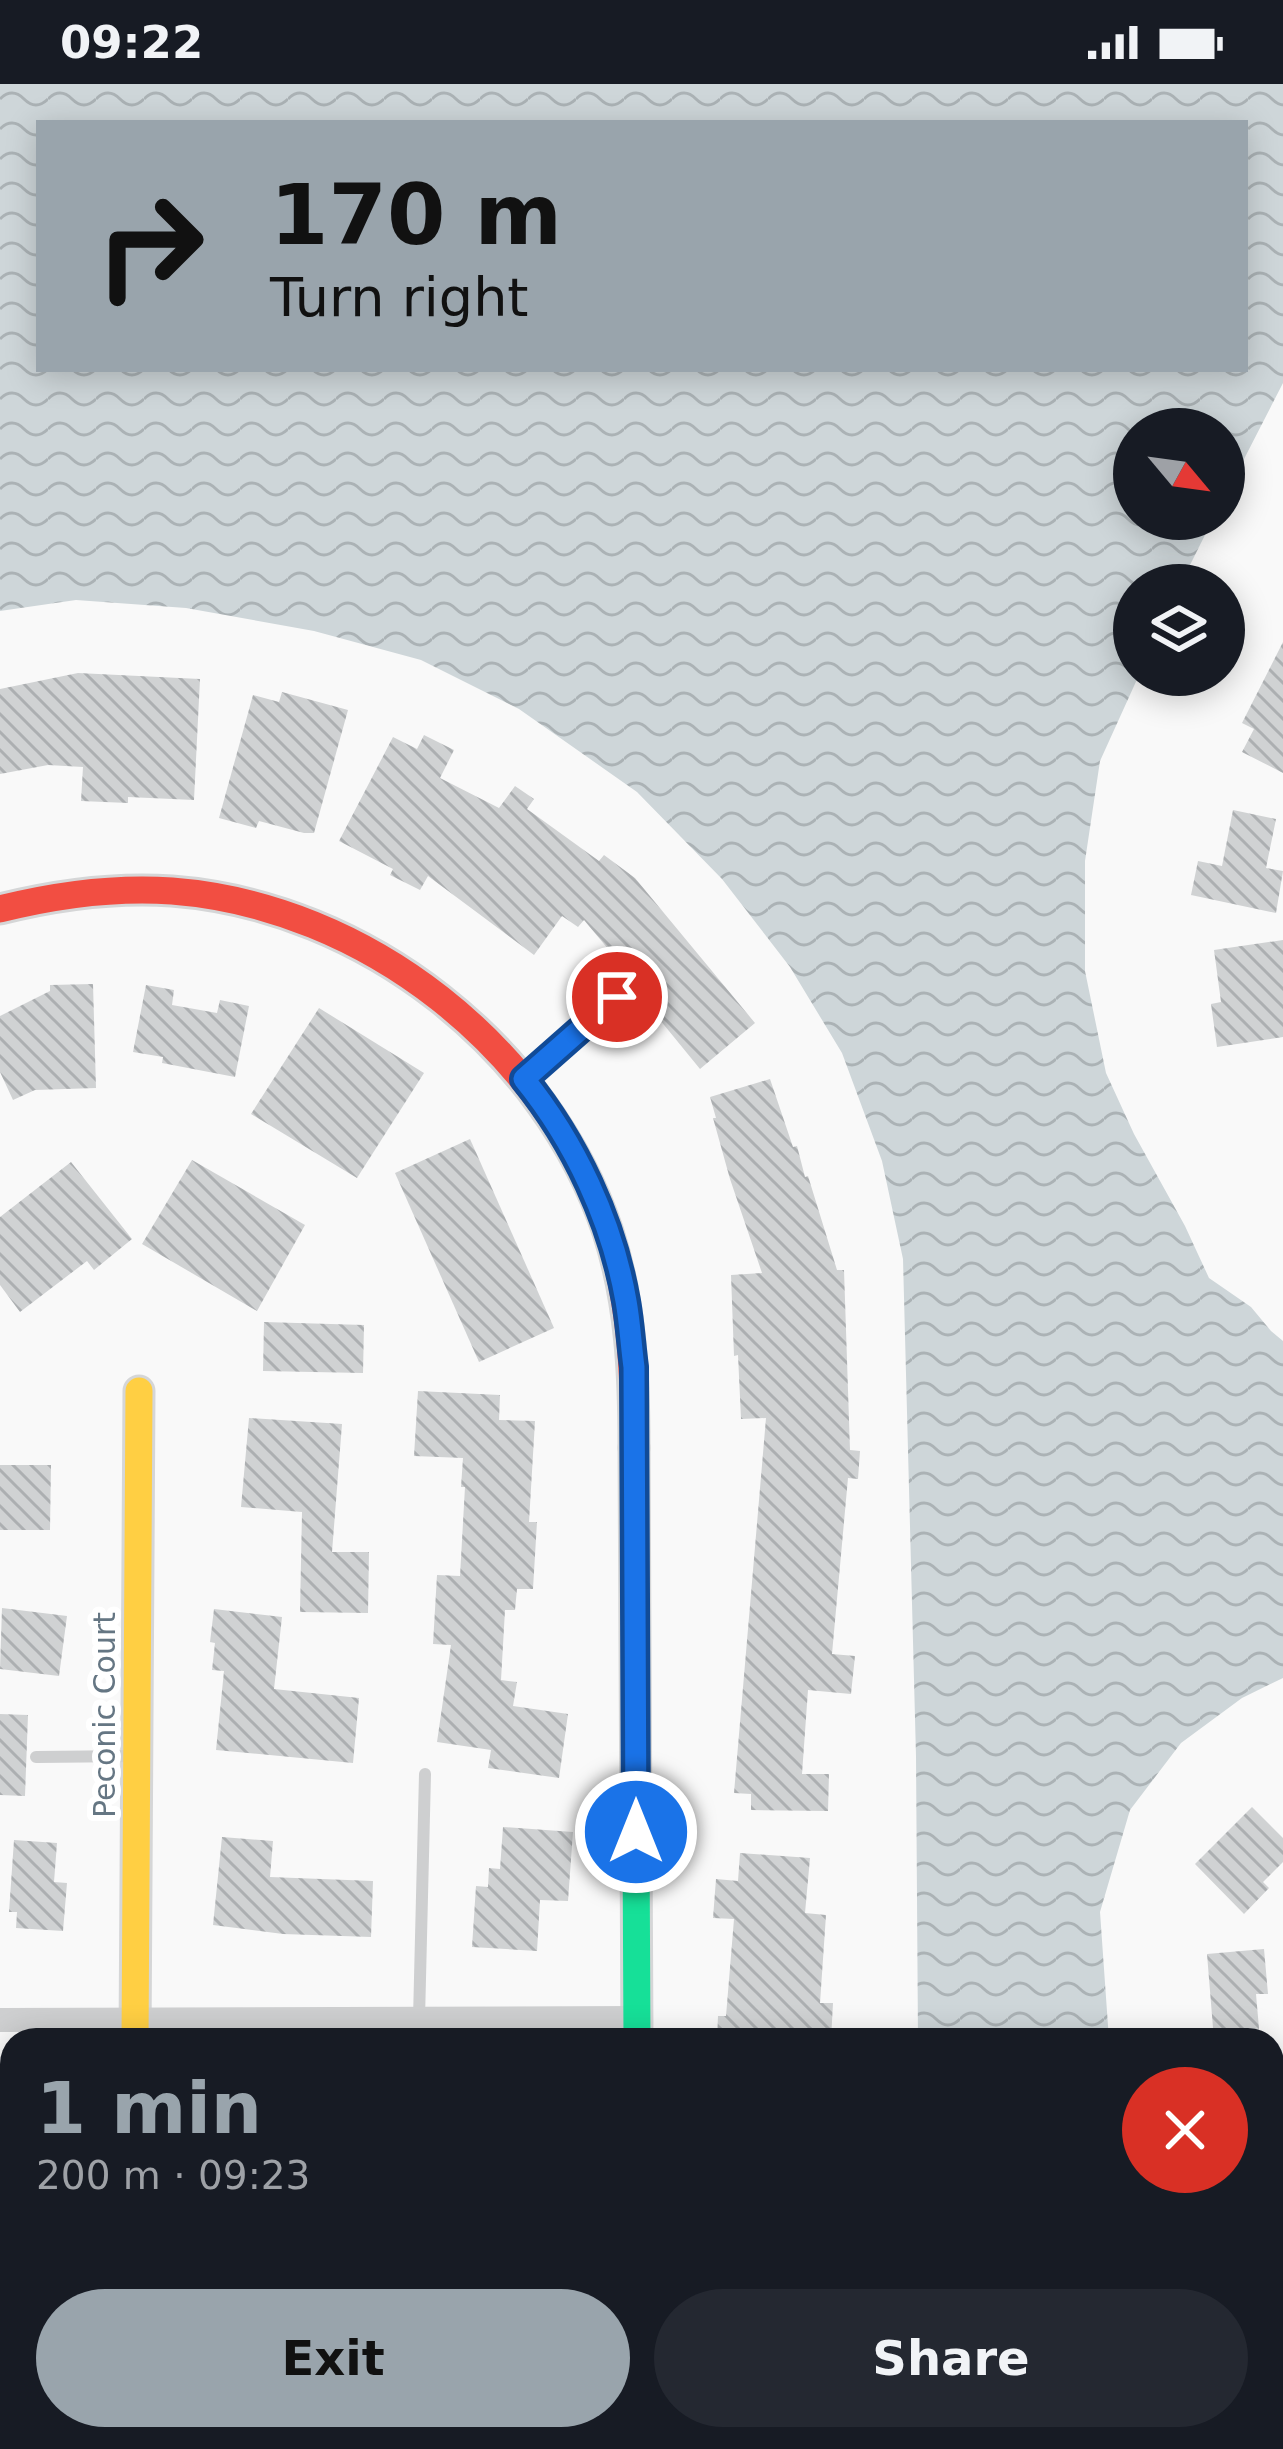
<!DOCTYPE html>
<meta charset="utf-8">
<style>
body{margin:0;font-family:"DejaVu Sans",sans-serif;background:#242831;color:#f1f3f6;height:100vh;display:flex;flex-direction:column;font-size:45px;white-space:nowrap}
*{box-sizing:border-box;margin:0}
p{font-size:39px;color:#9ea1a6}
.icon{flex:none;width:66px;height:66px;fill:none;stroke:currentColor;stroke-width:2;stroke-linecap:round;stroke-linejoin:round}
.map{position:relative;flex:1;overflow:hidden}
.details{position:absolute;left:0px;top:1944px;width:1284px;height:423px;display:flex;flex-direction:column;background:#171b24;border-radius:36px 36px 0 0;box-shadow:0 6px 30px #0003}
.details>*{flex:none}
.top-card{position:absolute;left:36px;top:36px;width:1212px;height:252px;border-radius:0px;box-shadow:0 6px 30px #0003;background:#99a4ac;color:#111;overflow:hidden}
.needle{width:78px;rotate:119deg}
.fabs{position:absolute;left:1113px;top:324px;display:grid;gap:24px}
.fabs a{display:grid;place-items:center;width:132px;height:132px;border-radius:50%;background:#171b24;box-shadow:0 6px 30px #0003;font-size:60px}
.pin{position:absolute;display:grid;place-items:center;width:102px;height:102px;color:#fff;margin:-51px;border:6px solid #fff;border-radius:50%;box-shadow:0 3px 12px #0007}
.me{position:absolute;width:132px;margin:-66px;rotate:0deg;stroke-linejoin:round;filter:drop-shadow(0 0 9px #0008)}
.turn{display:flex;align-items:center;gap:42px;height:252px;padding:0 36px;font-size:54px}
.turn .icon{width:156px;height:156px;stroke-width:2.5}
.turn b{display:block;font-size:84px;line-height:102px}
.round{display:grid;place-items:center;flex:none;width:126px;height:126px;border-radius:63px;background:#242831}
.summary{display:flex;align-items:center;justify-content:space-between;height:204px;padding:0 36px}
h1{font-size:72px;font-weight:700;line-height:90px;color:#99a4ac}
.action{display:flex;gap:24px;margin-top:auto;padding:24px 36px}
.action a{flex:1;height:138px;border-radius:72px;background:#99a4ac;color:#111;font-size:48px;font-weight:700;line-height:138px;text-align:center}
.action a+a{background:#242831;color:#f1f3f6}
.status{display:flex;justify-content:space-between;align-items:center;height:84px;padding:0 60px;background:#171b24;direction:ltr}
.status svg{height:33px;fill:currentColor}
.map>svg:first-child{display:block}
.water{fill:url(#water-waves);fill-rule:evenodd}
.building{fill:url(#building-back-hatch)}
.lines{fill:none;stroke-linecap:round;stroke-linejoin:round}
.fast-casing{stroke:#d5d6d7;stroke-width:33}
.slow-casing{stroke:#d5d6d7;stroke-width:33}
.jam-casing{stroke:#d5d6d7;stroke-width:33}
.lane{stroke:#cecfd0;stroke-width:12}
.street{stroke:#cecfd0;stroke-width:24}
.fast{stroke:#16e098;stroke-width:27}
.slow{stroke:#ffcf43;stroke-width:27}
.jam{stroke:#f24e42;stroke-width:27}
.route-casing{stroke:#114b97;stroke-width:30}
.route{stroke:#1a73e8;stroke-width:21}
.labels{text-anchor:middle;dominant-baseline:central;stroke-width:12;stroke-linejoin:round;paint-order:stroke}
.street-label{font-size:30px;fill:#657683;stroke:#fff}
</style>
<div class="status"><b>09:22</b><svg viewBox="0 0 49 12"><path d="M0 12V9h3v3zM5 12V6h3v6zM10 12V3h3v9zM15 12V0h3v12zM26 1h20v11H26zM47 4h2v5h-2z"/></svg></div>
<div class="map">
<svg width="1283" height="2365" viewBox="0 0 1283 2365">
<defs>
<pattern id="water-waves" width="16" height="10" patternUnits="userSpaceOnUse" patternTransform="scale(3)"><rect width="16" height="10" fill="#ced6d9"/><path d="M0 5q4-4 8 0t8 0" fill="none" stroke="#abb2b5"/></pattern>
<pattern id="building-back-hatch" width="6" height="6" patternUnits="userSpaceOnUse" patternTransform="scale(3)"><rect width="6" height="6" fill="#d0d2d3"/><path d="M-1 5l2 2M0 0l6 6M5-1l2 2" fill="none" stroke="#acafb1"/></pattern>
</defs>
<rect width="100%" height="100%" fill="#f9f9f9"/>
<g class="water">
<path d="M0,0H1283V299L1224,414V345H1134V435H1213L1180,501H1134V591H1139L1100,677L1085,777V887L1106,989L1134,1050L1185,1142L1209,1194L1251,1223L1271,1247L1283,1257V1594L1242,1614L1181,1659L1130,1726L1100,1828L1109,1956H918L916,1672L903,1175L882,1077L842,969L790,883L722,795L637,708L519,625L421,576L314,547L186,524L76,516L0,527ZM1245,39V285H39V39Z"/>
<path d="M974,2355H1159L1162,2365H979Z"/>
</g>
<g class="building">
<path d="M1283,558V689L1242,668L1254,645L1242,639Z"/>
<path d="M78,589L200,595L194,716L128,713V719L81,717L83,683L48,681L0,690V605Z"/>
<path d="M282,608L348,626L314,749H304L259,737L256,744L219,734L253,611L279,618Z"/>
<path d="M424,651L454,666L440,694L499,724L515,702L534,715L527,725L599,777L604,771L635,794L755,939L700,985L620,887L624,884L584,836L578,843L562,832L534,871L428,792L420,806L390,791L393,785L339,757L393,653L417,665Z"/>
<path d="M1233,726L1276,735L1266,784L1283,787L1276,829L1191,811L1198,777L1222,782Z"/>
<path d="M1283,856V953L1217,963L1211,920L1221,918L1214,866Z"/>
<path d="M93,900L96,1004L35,1006L13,1016L0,988V932L50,907V901Z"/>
<path d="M146,901L174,906L172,921L217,929L220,916L249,922L235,993L162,979L163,973L133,968Z"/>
<path d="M319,924L424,989L357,1094L251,1030Z"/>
<path d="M770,995L793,1063L797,1062L805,1093L808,1092L837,1186H844L850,1366L860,1367L858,1395L848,1394L832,1570L855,1572L851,1610L808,1606L802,1690H829L828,1727L751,1726V1710L734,1709L766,1334L741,1335L738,1271L734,1272L731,1191L762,1189L730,1095L713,1034H716L710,1013Z"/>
<path d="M470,1055L554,1244L479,1278L395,1089Z"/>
<path d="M192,1076L305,1141L257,1227L142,1160Z"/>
<path d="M71,1078L132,1155L94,1186L87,1177L20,1228L0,1201V1133Z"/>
<path d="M264,1238L364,1241L363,1289L263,1287Z"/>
<path d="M418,1307L500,1311L499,1336L535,1337L529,1438H537L533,1505H517L515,1526H505L501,1596L517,1598L513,1622L568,1630L559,1694L488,1684L491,1666L437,1658L451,1561L433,1560L437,1491L460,1492L465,1403H461L463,1374L414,1372Z"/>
<path d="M249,1334L342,1340L332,1468H369L368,1529L300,1528L302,1428L241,1423Z"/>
<path d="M0,1381H51L50,1446H0Z"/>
<path d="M2,1524L67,1532L59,1592L0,1585Z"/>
<path d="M214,1525L282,1533L274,1605L359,1614L353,1679L216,1666L224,1587L212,1586L215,1559L210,1558Z"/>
<path d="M0,1630L28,1631L25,1712L0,1711Z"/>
<path d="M1252,1723L1283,1754V1778L1263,1798L1269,1804L1244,1830L1195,1780Z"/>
<path d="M503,1743L573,1748L568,1817L540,1816L537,1867L472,1863L476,1802L488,1803L489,1784L500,1785Z"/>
<path d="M222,1753L273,1757L270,1793L373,1797L371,1853L283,1850L213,1841Z"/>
<path d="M14,1756L57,1759L54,1798L67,1799L63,1847L16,1844L17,1828H9Z"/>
<path d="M740,1769L810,1774L805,1829L826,1831L820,1919H833L831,1956H717L718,1932H726L734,1835L713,1834L716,1795L738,1797Z"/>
<path d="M1264,1865L1268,1910H1256L1260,1956H1214L1207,1870Z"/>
</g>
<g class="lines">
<defs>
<path id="fast" d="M634,1364L637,1956"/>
<path id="slow" d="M135,1956L139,1307"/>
<path id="jam" d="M0,825C56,811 114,803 172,807C366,822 546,964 608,1148C631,1219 634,1291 634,1364"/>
</defs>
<use href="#fast" class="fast-casing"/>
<use href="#slow" class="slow-casing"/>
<use href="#jam" class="jam-casing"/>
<g class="lane">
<path d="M525,994L617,913"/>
<path d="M36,1673L135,1672"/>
<path d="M419,1935L425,1690"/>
<path d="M135,2358L206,2363V2355"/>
</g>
<g class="street">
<path d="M0,1936L637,1934"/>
<path d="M654,2355L656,2365"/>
<path d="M134,2365L135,2355"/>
</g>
<use href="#fast" class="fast"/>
<use href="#slow" class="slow"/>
<use href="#jam" class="jam"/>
</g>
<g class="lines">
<defs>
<path id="route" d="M617,913L524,995C575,1058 612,1137 626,1217C630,1239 631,1261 634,1283L636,1748"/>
</defs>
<use href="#route" class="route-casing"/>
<use href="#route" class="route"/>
</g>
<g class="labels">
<g class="street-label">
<text transform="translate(104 1631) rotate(-90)">Peconic Court</text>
</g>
</g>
</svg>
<div class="fabs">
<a><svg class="needle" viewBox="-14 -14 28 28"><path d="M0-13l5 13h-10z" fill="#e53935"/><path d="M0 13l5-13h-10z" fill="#9ea1a6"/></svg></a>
<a><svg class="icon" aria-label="layers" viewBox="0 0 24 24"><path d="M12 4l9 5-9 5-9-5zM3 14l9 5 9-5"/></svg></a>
</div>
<div class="pin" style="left:617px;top:913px;background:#d93025"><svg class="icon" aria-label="arrive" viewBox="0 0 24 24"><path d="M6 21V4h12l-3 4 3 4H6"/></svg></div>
<svg class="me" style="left:636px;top:1748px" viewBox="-20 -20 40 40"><circle r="17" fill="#1a73e8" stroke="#fff" stroke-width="3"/><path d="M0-11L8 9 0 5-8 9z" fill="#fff"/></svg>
<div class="top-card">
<div class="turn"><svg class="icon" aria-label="right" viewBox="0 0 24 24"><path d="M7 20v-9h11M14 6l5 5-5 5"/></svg><div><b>170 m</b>Turn right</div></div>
</div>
<section class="details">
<div class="summary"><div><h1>1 min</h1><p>200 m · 09:23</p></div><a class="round" style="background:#d93025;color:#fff"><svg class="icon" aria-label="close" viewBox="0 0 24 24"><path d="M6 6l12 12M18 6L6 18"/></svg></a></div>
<div class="action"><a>Exit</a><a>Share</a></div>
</section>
</div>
